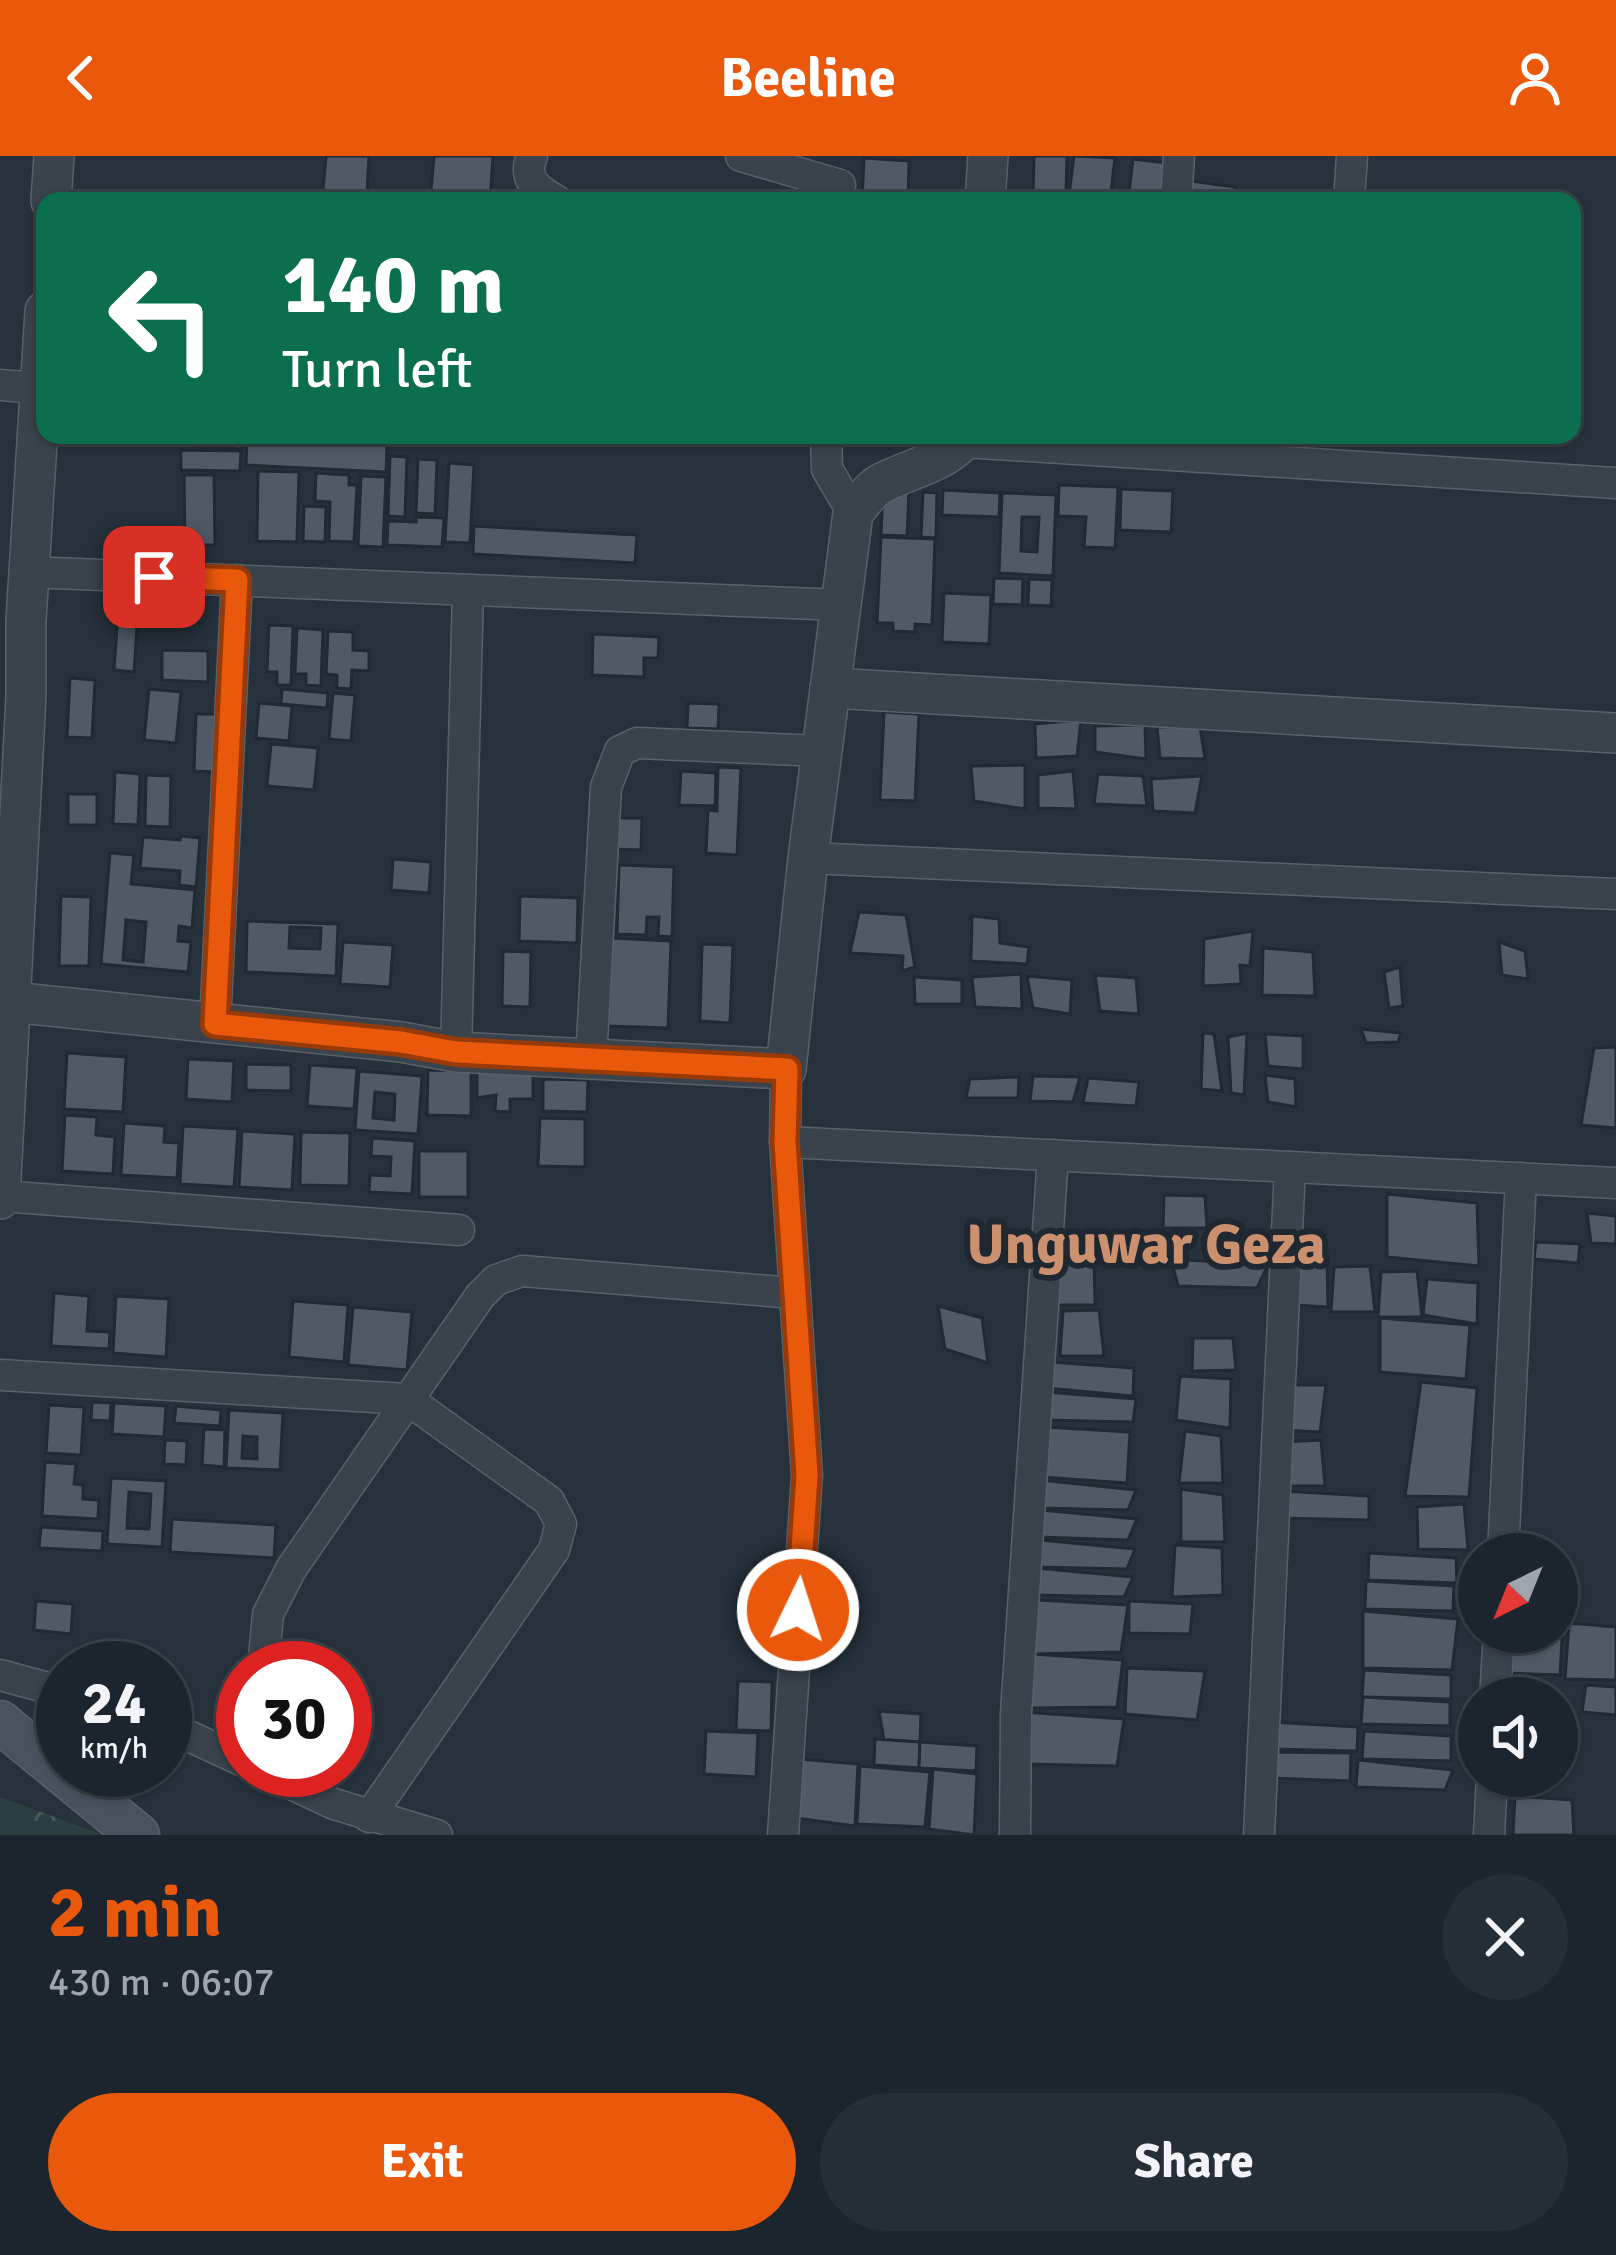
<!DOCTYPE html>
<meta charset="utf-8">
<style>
body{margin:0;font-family:Signika,sans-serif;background:#252d35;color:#f1f3f6;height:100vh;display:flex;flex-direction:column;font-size:45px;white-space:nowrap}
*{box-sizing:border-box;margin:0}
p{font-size:39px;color:#a0a5aa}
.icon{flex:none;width:66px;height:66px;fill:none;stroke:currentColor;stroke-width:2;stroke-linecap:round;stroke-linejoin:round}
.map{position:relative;height:1679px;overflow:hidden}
.drawer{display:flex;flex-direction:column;background:#1c252d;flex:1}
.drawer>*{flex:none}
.hud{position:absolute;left:36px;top:36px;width:1545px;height:252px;border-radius:24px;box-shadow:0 3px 9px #0004,0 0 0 3px #3a4249;background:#0b6e4f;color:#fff;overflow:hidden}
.needle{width:78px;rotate:223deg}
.tools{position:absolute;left:1458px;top:1377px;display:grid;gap:24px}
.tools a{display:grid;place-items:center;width:120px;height:120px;border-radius:50%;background:#1c252d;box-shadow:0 3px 9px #0004,0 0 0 3px #3a4249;font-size:60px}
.speed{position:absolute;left:36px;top:1485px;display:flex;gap:24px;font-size:60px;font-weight:700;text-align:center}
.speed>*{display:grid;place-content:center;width:156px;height:156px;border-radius:50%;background:#1c252d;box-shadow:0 3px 9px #0004,0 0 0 3px #3a4249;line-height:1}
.speed small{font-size:30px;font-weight:400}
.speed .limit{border:18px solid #d22;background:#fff;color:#111}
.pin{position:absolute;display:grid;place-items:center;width:102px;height:102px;color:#fff;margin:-51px;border-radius:24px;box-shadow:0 6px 18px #0006}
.me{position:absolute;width:132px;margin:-66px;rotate:4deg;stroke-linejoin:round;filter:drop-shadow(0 0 9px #0008)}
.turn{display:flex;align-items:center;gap:42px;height:252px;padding:0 48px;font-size:54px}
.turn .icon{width:156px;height:156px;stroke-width:2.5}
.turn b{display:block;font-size:84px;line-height:102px}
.round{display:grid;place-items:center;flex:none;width:126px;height:126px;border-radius:63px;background:#252d35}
.head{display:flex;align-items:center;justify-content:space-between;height:204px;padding:0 48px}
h1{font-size:72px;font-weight:700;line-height:90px;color:#ea580c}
.button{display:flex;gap:24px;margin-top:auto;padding:24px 48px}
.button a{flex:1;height:138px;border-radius:72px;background:#ea580c;color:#fff;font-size:48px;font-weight:700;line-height:138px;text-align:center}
.button a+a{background:#252d35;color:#f1f3f6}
header{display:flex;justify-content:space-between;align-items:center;height:156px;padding:0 48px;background:#ea580c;color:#fff;font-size:54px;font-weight:700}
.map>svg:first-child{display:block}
.park{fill:url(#park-crowns)}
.building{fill:#505a66;stroke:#212933;stroke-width:3;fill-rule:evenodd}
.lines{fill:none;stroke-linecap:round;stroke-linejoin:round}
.minor-casing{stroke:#58606a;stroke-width:33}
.tertiary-casing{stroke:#58606a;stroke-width:42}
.secondary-casing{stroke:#58606a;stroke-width:45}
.minor{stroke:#3a424c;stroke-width:30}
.tertiary{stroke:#3a424c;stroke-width:39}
.secondary{stroke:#48525f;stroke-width:42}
.route-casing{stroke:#983908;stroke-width:30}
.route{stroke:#ea580c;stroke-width:21}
.labels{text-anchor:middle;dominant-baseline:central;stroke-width:12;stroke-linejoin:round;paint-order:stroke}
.district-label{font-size:57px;font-weight:bold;fill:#cb906d;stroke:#1f2731}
</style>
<header><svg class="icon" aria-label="back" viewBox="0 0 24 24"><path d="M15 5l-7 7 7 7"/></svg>Beeline<svg class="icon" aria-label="person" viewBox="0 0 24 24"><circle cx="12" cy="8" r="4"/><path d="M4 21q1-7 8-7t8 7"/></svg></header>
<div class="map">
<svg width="1616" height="1679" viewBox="0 0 1616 1679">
<defs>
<pattern id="park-crowns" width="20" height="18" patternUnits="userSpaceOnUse" patternTransform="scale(3)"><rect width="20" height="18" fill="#2b3f3f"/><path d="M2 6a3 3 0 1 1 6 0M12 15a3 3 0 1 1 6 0" fill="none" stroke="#485959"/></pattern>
</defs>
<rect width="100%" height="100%" fill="#26313c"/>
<path class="park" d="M0,1641L104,1679H0Z"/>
<g class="building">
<path d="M326,0H369L367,38L323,34Z"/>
<path d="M434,0H493L490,45H430Z"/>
<path d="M1034,0H1067L1066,39L1033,38Z"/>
<path d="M1074,0L1115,2L1110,44L1069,39Z"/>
<path d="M864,2L909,5L908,45H862Z"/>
<path d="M1133,3L1167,7L1162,45H1128Z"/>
<path d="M1191,25L1235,31V37L1257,40V45H1189Z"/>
<path d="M194,279H243L242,293L194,290Z"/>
<path d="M247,282L387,289L386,316L246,309Z"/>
<path d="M181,294L241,295L240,315L181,314Z"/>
<path d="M390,300L407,301L405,361L388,360Z"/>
<path d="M418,303L437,304L435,358L416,357Z"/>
<path d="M449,307L474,309L470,387L445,386Z"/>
<path d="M258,315L299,316L297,386L257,385Z"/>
<path d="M316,317L349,319V329H357L354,386L329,385L330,346L315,345Z"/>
<path d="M184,319H214L215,389H185Z"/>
<path d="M361,320L386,321L383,391L358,390Z"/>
<path d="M1059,329L1118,331L1115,392L1084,391L1086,361L1058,360Z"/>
<path d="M883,332L909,334L907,380L881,379Z"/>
<path d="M1121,333L1173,335L1171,376L1120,374Z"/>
<path d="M943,334L1000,337L999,361L942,359Z"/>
<path d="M923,336L937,337L936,382L921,381Z"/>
<path d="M1002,337L1056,339L1053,420L999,417ZM1022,361H1039L1037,396L1021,395Z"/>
<path d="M304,350L326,351L325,386L303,385Z"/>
<path d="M416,361L444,362L442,391L387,389L388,365L416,366Z"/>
<path d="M474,370L637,379L635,407L473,398Z"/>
<path d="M881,381L935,383L932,469L915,468V476L893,475V467H877Z"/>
<path d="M994,422L1023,423L1022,449L993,448Z"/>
<path d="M1029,423L1052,424L1051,450L1028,449Z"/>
<path d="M944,437L991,439L989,488L942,486Z"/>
<path d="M118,457L138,458L134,516L114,514Z"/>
<path d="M269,469L293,470L291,529H277V516H267Z"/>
<path d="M297,472L323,474L321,530L306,529V518H295Z"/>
<path d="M328,475L353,476V494L369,495V515L352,514L351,533L337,532V519L326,518Z"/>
<path d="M593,478L659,481L658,502H644V521L592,519Z"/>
<path d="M162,494L208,495V526L162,524Z"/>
<path d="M70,522L95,524L92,582L67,581Z"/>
<path d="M149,533L181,536L176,587L144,584Z"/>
<path d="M282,533L328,537L327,552L281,548Z"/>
<path d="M333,537L355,539L351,585L329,583Z"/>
<path d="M259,547L292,550L289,585L256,582Z"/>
<path d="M688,547L719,548L718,573L687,572Z"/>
<path d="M884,556L919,558L915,645L880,644Z"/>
<path d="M196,558H217L215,616L194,615Z"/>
<path d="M1081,564L1077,600L1036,602L1035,568Z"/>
<path d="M1145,569L1146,603L1095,596V570Z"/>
<path d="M1200,570L1205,603L1160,602L1157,571Z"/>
<path d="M271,588L318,592L314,634L267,630Z"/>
<path d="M1025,609V653L974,645L971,610Z"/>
<path d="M718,611L741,612L737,699L706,697L708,654L717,655Z"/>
<path d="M681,615L716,617L715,650L679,649Z"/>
<path d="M1073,615L1076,653L1038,652V619Z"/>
<path d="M115,616L140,618L138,669L113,668Z"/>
<path d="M1098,618L1143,620L1147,650L1094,648Z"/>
<path d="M146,619L171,620L170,671L145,670Z"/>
<path d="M1202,620L1195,657L1153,655L1151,623Z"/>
<rect x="68" y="638" width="29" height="31"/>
<path d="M613,662H642L641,694L612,693Z"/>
<path d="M181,680L200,682L196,731L179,729L180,715L140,712L143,681L180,684Z"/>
<path d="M110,697L134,699L131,728L195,734L192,772L179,770L178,785L191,786L188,816L101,808ZM126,764L146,766L143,806L123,804Z"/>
<path d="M393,703L431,706L429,737L391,734Z"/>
<path d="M619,709L674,711L672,781L658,780L659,761H647L646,779L617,778Z"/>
<path d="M61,740L91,741L89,810H59Z"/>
<path d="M520,740L578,742L577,787L519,785Z"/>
<path d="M859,756L906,759L915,811L902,815L903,800L850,797Z"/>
<path d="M972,760L999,763L1000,787L1029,791L1027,808L971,805Z"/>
<path d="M247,765L338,768L336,820L246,816ZM290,771L321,772L320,793L289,792Z"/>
<path d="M1253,775L1250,810L1240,809L1241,828L1203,830L1204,783Z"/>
<path d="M611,782L671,785L668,872L608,870Z"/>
<path d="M343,786L393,789L390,831L340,828Z"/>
<path d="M1499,786L1525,795L1528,823L1502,819Z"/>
<path d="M702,788L733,789L730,867L700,865Z"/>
<path d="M1263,792L1313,796L1315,840L1262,839Z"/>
<path d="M503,795L531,796L530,851L502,850Z"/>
<path d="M1400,811L1403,850L1389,852L1384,816Z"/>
<path d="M1021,818L1022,853L975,851L972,821Z"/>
<path d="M1095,819L1136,822L1139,858L1100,855Z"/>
<path d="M1027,820L1072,824L1070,858L1033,852Z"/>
<path d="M914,821L962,824V848H915Z"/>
<path d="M1361,873L1401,877L1398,886L1366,887Z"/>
<path d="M1203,877L1214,878L1222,935L1201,933Z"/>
<path d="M1247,877L1244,939L1231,937L1228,881Z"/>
<path d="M1265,878L1303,880V913L1268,910Z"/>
<path d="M1616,891V972L1581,969L1594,892Z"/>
<path d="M67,897L126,901L123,956L64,953Z"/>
<path d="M188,903L234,905L232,946L186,943Z"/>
<path d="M246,908L291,909V935L246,934Z"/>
<path d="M310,909L357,912L354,953L307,950Z"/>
<path d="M428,914L471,915V960L427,959Z"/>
<path d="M359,915L422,920L418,978L355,974ZM375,936L395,938L394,964L373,962Z"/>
<path d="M477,916L533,918V943H510V956L495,955L496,939L477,942Z"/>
<path d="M1265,919L1295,923L1296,951L1268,946Z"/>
<path d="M1033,920L1080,921L1073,946L1030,945Z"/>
<path d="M1019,921L1018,942H966L970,923Z"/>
<path d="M1088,922L1139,926L1136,950L1083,947Z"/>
<path d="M543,923L588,924L587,956L543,955Z"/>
<path d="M65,959L97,961L96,979L115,981L113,1018L62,1015Z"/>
<path d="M540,962L585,963V1011L538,1010Z"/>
<path d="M124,967L165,970L164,986L179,987L177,1022L121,1019Z"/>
<path d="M183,970L238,973L234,1031L180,1028Z"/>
<path d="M242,975L295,978L292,1034L239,1031Z"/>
<path d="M301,976L350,977L349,1030L300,1029Z"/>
<path d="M372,982L415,985L412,1038L369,1036L370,1019L390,1020L391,1001L371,1000Z"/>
<rect x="419" y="995" width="49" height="46"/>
<path d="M1387,1038L1477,1047L1479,1110L1387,1101Z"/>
<path d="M1164,1039L1205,1040L1207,1072H1163Z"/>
<path d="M1587,1057L1616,1060V1088L1591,1087Z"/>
<path d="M1536,1086L1580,1088L1578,1107L1534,1103Z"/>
<path d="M1056,1093L1094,1099L1095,1149H1050Z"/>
<path d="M1171,1103L1268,1109L1257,1132L1178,1130Z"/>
<path d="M1327,1105L1328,1151L1293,1149L1294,1107Z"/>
<path d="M1370,1110L1375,1156H1331L1334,1111Z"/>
<path d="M1417,1115L1422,1161H1378L1381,1116Z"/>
<path d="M1427,1123L1478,1127L1477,1168L1423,1159Z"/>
<path d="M54,1137L89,1140L87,1175L110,1176L109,1193L51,1190Z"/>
<path d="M116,1140L169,1143L166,1201L113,1197Z"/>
<path d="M293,1145L348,1149L344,1206L289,1201Z"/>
<path d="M938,1150L982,1162L988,1207L945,1193Z"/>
<path d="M353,1151L412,1156L407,1214L348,1209Z"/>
<path d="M1099,1154L1104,1200H1060L1063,1155Z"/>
<path d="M1380,1162L1470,1169L1466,1223L1380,1216Z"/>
<path d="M1193,1182H1233L1236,1214L1192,1215Z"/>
<path d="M1049,1206L1134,1212L1133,1240L1046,1232Z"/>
<path d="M1180,1220L1231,1223L1230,1272L1176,1264Z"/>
<path d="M1421,1226L1477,1232L1469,1341L1405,1340Z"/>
<path d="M1285,1229H1326L1320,1276L1282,1274Z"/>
<path d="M1045,1236L1136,1243L1133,1266L1044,1264Z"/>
<path d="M92,1246L111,1247L110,1265L91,1264Z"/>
<path d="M114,1247L166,1250L164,1281L112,1278Z"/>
<path d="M49,1249L84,1251L81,1299L46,1297Z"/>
<path d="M176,1250L221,1254L220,1270L174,1267Z"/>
<path d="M229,1254L283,1257L280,1314L226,1312ZM243,1280L257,1281V1303L242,1302Z"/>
<path d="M1046,1271L1130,1276L1127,1327L1041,1321Z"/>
<path d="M204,1273L225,1274L224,1311L202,1309Z"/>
<path d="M1185,1275L1221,1280L1223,1327H1179Z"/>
<path d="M165,1284L187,1285L186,1309L164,1308Z"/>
<path d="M1321,1284L1325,1330H1281L1284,1286Z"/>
<path d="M45,1306L76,1308L74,1328L83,1329V1343L99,1344L98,1363L42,1360Z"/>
<path d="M111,1322L166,1325L162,1391L107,1388ZM129,1336L151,1338L149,1373L127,1372Z"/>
<path d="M1040,1324L1136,1334L1128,1354L1039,1352Z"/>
<path d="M1181,1333L1223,1339L1225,1386H1181Z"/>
<path d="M1282,1335L1369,1340V1364L1280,1362Z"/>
<path d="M1464,1348L1468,1394L1418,1393L1417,1351Z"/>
<path d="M1041,1354L1137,1363L1128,1384L1039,1381Z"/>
<path d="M172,1363L276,1369L274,1402L170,1396Z"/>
<path d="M41,1371L103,1375L102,1395L39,1392Z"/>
<path d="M1040,1384L1135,1393L1127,1413L1038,1411Z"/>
<path d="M1175,1389L1222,1392L1223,1439L1172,1441Z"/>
<path d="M1369,1397L1456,1402L1457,1427L1368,1424Z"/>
<path d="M1036,1412L1133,1421L1124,1441L1035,1439Z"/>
<path d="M1366,1425L1454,1430L1453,1455L1365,1453Z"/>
<path d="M1037,1444L1128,1449L1121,1496L1033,1498Z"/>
<path d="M36,1445L73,1448L71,1478L34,1474Z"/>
<path d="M1129,1445L1193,1448L1190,1478L1129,1477Z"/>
<path d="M1363,1455L1458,1463L1452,1514L1363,1512Z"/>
<path d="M1557,1466H1563L1560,1519L1505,1517L1508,1476H1557Z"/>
<path d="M1569,1467L1616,1471V1524L1565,1523Z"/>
<path d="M1032,1498L1123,1504L1117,1551L1029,1552Z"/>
<path d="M1127,1512L1205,1515L1197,1564L1125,1558Z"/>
<path d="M1364,1514L1451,1519V1543L1362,1541Z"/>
<path d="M738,1525L772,1526L771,1575L736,1574Z"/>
<path d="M1586,1529L1616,1531V1559L1582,1556Z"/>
<path d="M1363,1541L1450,1546V1570L1361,1568Z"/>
<path d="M879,1555L921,1558L920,1586L884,1584Z"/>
<path d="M1023,1556L1124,1563L1117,1610L1026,1608Z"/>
<path d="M1270,1566L1358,1571L1357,1595L1269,1593Z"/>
<path d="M706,1575L758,1577L756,1621L704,1618Z"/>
<path d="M1364,1575L1451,1580V1605L1362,1603Z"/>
<path d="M875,1583L920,1586L919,1612L874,1609Z"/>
<path d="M920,1586L977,1590L976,1615L919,1612Z"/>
<path d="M1270,1596L1351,1597L1350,1625L1268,1622Z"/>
<path d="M799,1603L858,1608L855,1670L796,1662Z"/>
<path d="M1358,1604L1453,1614L1445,1634L1356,1631Z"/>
<path d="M860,1610L930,1616L925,1671L857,1668Z"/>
<path d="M933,1613L977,1618L974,1679L929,1673Z"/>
<path d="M1515,1640L1572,1644L1574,1679H1513Z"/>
</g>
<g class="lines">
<defs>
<g id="minor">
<path d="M532,0C522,24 538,34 557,45"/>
<path d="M741,0L840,29"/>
<path d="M1176,45L1179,0"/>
<path d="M1349,45L1352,0"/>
<path d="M0,229L38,232"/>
<path d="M826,279L827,313L853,357"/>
<path d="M963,286L1616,327"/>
<path d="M29,416L841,449"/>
<path d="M808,702L1616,738"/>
<path d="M215,868L237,424"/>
<path d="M456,896L468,434"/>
<path d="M591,903L606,631L620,595L637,587L822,595"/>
<path d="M785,986L1616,1027"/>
<path d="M0,1040L459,1074"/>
<path d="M0,1219L407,1243L549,1345L561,1368L554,1394L369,1661"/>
<path d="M1503,1398L1521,1022"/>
<path d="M263,1512L268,1458L291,1413L480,1140L496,1124L522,1115L795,1137"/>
<path d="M0,1519L63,1536"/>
<path d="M1495,1542L1499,1476"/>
<path d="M165,1569L243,1605"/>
<path d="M262,1614L334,1648L437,1679"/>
<path d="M783,1679L807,1319L785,986L786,913"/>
<path d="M1015,1679L1016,1557L1053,999"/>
<path d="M1259,1679L1290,1011"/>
<path d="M1489,1679L1492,1620"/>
</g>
<g id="tertiary">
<path d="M51,45L54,0"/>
<path d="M985,45L988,0"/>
<path d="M830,532L1616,577"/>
<path d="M11,846L401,886L456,896L786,913L808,702L853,357C861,347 869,335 880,328C907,313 950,306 966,279"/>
<path d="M0,1043L26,540V465L45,155"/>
</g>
<path id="secondary" d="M0,1566L138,1679"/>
</defs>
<use href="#minor" class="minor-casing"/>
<use href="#tertiary" class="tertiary-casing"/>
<use href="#secondary" class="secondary-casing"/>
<use href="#minor" class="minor"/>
<use href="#tertiary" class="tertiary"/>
<use href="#secondary" class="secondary"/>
</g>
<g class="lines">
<defs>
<path id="route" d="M154,421L237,424L215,868L401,886L456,896L787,913L785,986L807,1319L798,1454"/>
</defs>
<use href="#route" class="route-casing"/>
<use href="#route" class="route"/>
</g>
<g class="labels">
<g class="district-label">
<text x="1146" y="1088">Unguwar Geza</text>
</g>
</g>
</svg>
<div class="tools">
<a><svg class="needle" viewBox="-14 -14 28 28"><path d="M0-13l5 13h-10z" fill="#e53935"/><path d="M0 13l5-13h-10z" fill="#a0a5aa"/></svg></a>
<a><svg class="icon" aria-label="sound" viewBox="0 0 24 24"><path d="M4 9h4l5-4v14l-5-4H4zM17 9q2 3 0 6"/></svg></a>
</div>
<div class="speed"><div>24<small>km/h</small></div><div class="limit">30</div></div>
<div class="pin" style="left:154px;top:421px;background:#d93025"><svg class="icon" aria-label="arrive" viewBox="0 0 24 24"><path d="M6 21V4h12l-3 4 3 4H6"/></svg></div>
<svg class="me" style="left:798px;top:1454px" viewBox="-20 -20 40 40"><circle r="17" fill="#ea580c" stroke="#fff" stroke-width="3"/><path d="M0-11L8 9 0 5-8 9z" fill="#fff"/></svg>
<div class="hud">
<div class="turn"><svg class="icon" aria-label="left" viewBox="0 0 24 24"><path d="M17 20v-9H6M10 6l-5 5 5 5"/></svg><div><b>140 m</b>Turn left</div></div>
</div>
</div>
<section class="drawer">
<div class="head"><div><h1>2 min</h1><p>430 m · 06:07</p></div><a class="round"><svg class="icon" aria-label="close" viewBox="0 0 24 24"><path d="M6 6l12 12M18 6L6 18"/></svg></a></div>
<div class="button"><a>Exit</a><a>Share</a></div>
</section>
